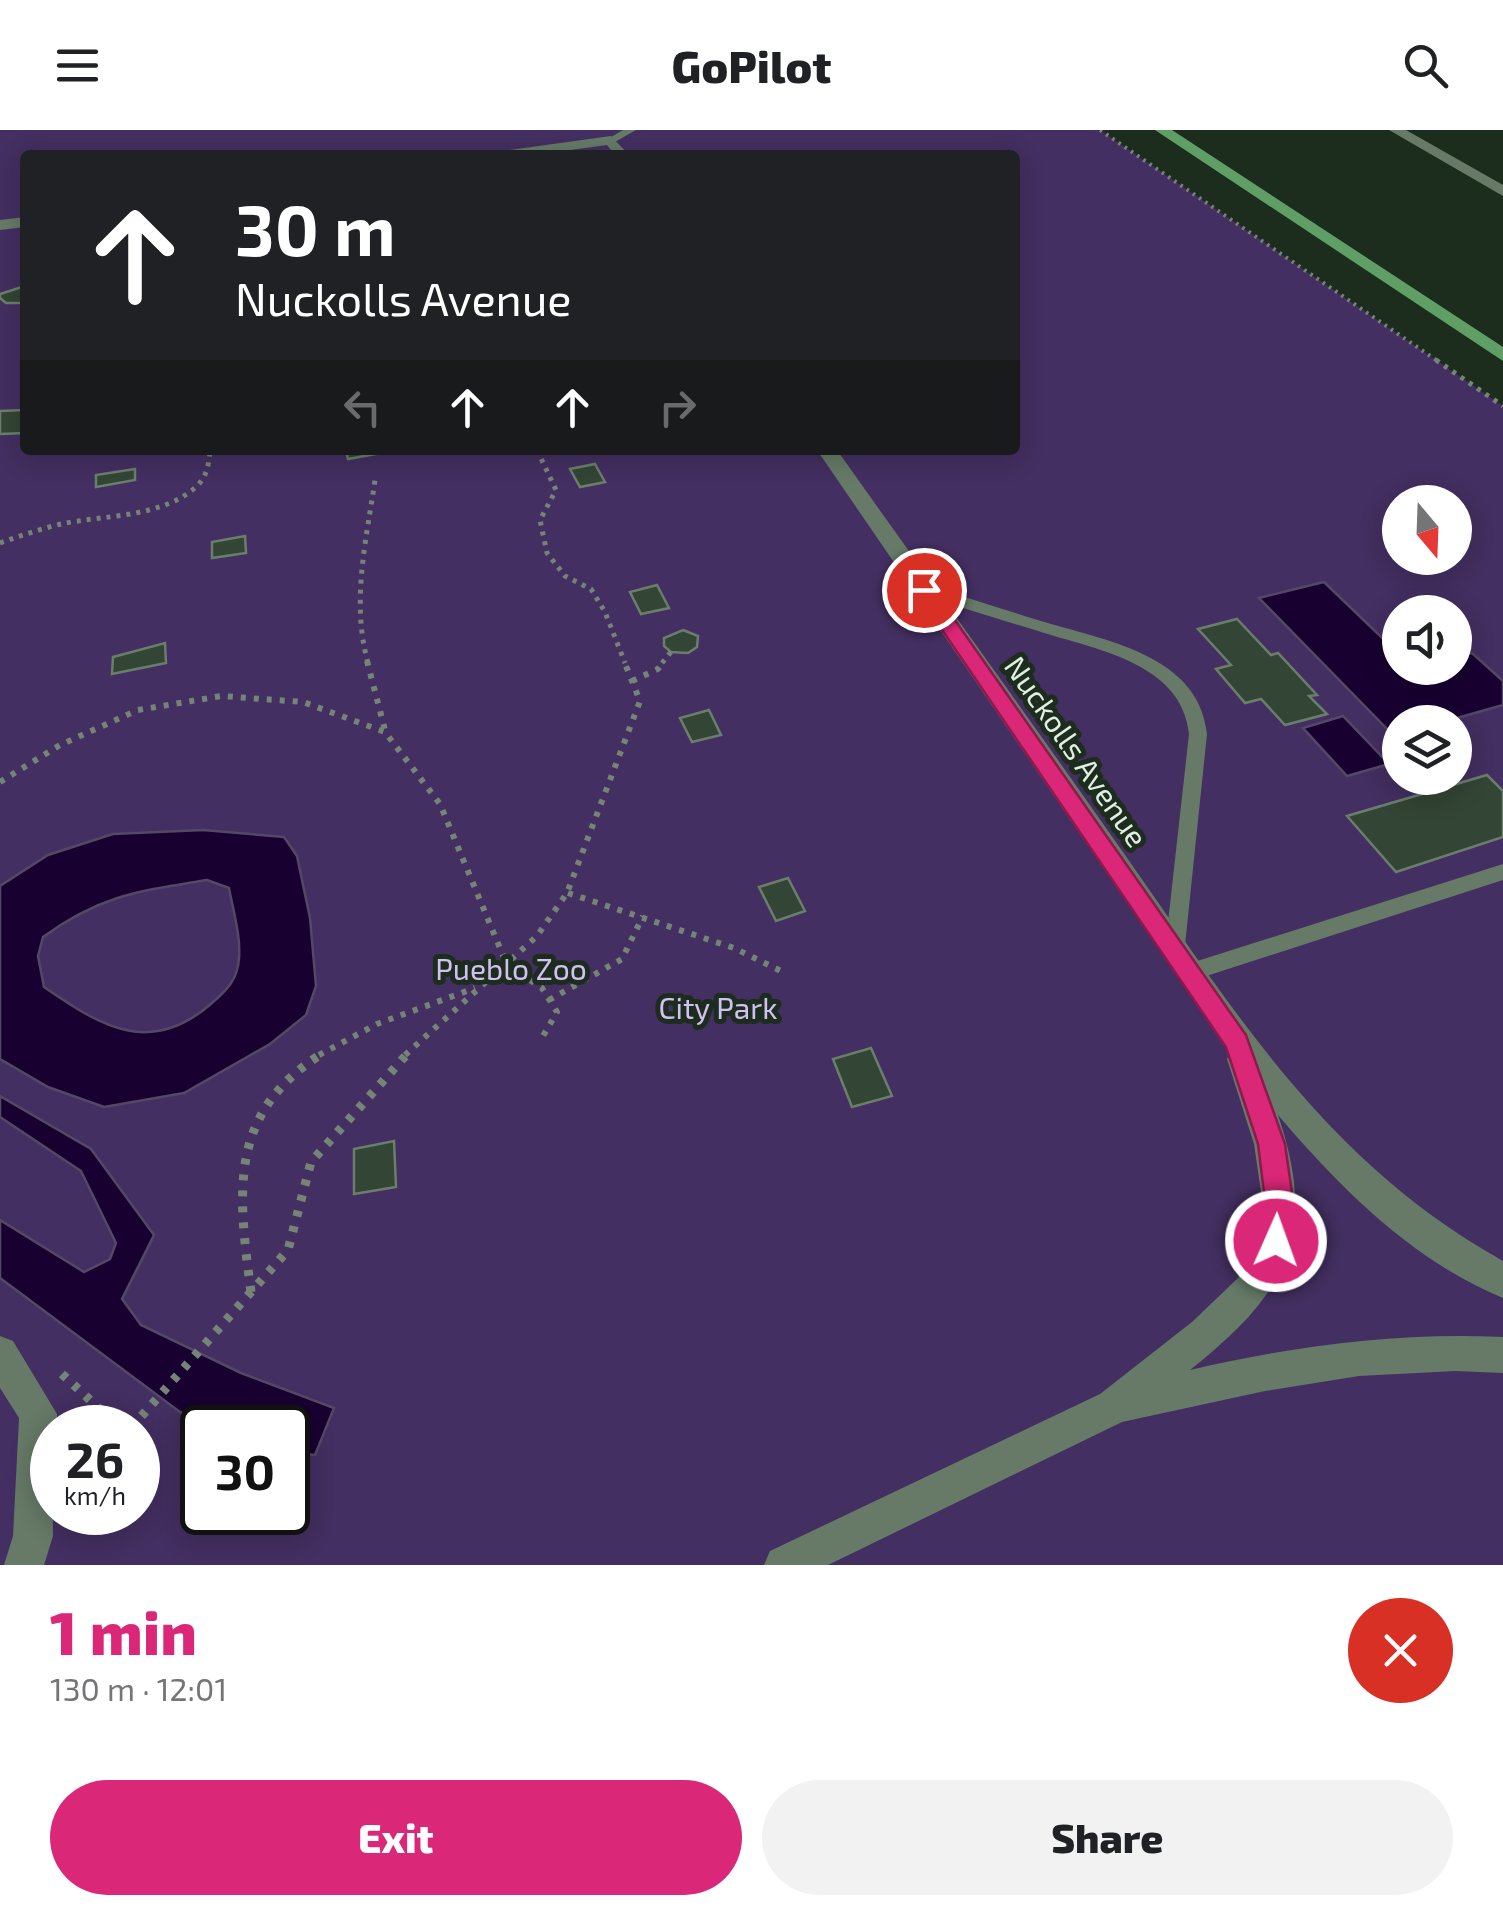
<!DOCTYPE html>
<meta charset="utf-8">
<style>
body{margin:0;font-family:"Exo 2",sans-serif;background:#f2f2f2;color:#202124;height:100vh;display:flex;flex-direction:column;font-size:38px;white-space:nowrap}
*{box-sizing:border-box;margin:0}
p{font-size:32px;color:#757577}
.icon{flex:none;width:55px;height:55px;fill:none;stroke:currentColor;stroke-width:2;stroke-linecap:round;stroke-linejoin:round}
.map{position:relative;height:1435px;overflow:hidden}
.sheet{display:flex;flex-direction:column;background:#fff;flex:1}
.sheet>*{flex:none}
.guide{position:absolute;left:20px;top:20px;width:1000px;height:305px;border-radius:10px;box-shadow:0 5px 25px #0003;background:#202124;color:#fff;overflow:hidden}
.needle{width:65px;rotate:161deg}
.buttons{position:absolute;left:1382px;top:355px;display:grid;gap:20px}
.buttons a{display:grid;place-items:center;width:90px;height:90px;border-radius:50%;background:#fff;box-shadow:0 5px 25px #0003;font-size:50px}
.speed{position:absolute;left:30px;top:1275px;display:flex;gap:20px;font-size:50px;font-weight:700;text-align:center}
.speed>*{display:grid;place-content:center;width:130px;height:130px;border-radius:50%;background:#fff;box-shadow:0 5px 25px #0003;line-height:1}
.speed small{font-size:25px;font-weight:400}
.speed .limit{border:5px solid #111;border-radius:15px;background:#fff;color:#111}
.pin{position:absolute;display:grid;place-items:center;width:85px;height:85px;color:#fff;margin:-42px;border:5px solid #fff;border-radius:50%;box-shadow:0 2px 10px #0007}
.me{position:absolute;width:110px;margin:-55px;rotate:2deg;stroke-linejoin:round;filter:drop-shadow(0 0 8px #0008)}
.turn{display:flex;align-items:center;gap:35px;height:210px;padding:0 50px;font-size:45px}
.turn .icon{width:130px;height:130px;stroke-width:2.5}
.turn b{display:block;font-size:70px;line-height:85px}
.lanes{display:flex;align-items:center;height:95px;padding:0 50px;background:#0003;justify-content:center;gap:50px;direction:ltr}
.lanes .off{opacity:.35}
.round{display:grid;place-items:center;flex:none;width:105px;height:105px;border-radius:52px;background:#f2f2f2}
.headline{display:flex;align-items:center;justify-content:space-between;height:170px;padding:0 50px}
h1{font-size:60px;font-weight:800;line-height:75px;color:#db2777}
.button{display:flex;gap:20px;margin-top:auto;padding:20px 50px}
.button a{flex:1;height:115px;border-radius:60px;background:#db2777;color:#fff;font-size:40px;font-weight:800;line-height:115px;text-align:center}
.button a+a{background:#f2f2f2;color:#202124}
header{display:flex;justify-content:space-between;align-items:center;height:130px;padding:0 50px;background:#fff;font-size:45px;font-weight:800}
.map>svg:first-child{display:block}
.green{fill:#432f61;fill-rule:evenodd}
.water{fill:#180031;stroke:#554766;stroke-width:2.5;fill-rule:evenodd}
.building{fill:#334534;stroke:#6b7e6c;stroke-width:2.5}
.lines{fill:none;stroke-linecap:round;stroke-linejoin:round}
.path-far3{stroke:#768477;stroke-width:4;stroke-dasharray:2.5 5;stroke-linecap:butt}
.path-far2{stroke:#768477;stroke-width:5;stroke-dasharray:4 6;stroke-linecap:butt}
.path-far1{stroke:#768477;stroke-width:6;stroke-dasharray:5 8;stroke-linecap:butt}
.path{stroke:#768477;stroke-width:9;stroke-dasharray:6 10;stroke-linecap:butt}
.service{fill:#667a67;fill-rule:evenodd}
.minor{fill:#667a67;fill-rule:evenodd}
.primary{fill:#5f9f66;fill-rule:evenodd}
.route{fill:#db2777;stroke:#8e194d;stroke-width:2.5}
.labels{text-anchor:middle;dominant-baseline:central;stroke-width:10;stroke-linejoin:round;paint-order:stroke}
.street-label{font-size:30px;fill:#e2ede3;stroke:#1c2d1d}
.park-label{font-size:30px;fill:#d2bff4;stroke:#1c2d1d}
</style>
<header><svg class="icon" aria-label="menu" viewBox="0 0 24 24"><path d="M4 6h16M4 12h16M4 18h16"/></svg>GoPilot<svg class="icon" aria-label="search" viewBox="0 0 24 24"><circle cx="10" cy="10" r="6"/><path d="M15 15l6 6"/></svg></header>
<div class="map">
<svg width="1503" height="1435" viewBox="0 0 1503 1435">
<rect width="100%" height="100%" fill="#1c2d1d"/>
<path class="green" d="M0,0H1100L1503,276V1435H0ZM25,25H1015V320H25ZM1400,372H1455V428H1400ZM1400,482H1455V538H1400ZM1400,592H1455V648H1400ZM52,1298H138V1382H52ZM202,1298H288V1382H202Z"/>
<g class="water">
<path d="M1324,452L1400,525V538H1455V527L1472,523L1503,551V575L1443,592H1400V605L1395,607L1259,468Z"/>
<path d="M1343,586L1389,634L1347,646L1303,598Z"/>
<path d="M203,700L284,707L297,726L310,788L316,856L306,885L270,914L184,963L104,977L48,957L0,929V756L48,725L113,704ZM207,750L229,758C233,780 241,807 239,828C238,849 227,860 212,873C151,927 102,897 44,857L38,826L43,807C101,765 139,761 207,750Z"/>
<path d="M0,966L91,1019L154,1105L122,1169L141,1195L241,1243L334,1278L315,1325L288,1322V1298L212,1297L180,1282L0,1148V1090L84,1142L110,1129L116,1113L81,1041L0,987Z"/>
</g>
<g class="building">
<path d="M25,156V173H6L0,168V164Z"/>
<path d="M25,280V303L0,304V281Z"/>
<path d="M346,320H398L348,329Z"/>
<path d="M595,334L605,352L580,357L570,339Z"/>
<path d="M135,339V350L96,357V345Z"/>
<path d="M245,406L246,423L212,428V412Z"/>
<path d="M657,455L669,478L641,484L630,462Z"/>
<path d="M1237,489L1271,525L1278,523L1317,565L1309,566L1327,584L1285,595L1261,569L1245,573L1216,539L1231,535L1198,499Z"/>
<path d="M683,500L698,506L697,517L688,523L671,522L664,516V508Z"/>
<path d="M165,513L166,533L112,544L113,527Z"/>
<path d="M709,580L721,605L692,612L680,588Z"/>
<path d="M1487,645L1503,661V707L1396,742L1347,686Z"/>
<path d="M788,748L805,781L776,791L759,757Z"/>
<path d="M871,918L892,966L852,977L833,929Z"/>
<path d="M394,1011L396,1057L354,1064V1019Z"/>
</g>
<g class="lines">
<path class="path-far3" d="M1100,0L1439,232"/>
<g class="path-far2">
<path d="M1436,230L1503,276"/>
<path d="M537,320L556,360L540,390L547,423L565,446L591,459L605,482L625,533"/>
<path d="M0,413C20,406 40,399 61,394C103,385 163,388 197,356C207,346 209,334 210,320"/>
<path d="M368,533C351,472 366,412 375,350"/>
<path d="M662,533L671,522"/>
</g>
<g class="path-far1">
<path d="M367,531L385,600"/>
<path d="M632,551L658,539L664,531"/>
<path d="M0,652L60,615L138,580L221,566L303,572L385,602L440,674L507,835L542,858L557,882L543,906"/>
<path d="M568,763L734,818L787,844"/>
<path d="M549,870L622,829L643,786"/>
<path d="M319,925L377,894L475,858"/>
<path d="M405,925L537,806L567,763L640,571L624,531"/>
</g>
<g class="path">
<path d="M251,1162C238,1063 227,983 323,923"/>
<path d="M62,1244L120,1298"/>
<path d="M131,1298L288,1120L311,1032L408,923"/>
</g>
<g class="service">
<path d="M623,0H636L615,12L606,10Z"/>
<path d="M924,455C963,466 1002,479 1041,491C1103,510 1199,524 1207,604L1184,825L1176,828L1168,825L1165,819L1189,604C1182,532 1093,519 1038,501C998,489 958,476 918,464V456Z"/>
<path d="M1503,734V750L1191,851L1183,848L1180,842L1183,836L1191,833Z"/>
</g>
<g class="minor">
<path d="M1389,0H1406L1503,55V66Z"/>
<path d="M611,6L629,25H615L607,15L534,25H496L503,21Z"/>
<path d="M25,87V97L0,100V90Z"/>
<path d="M817,320H837C929,450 1022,578 1113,708C1231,874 1319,1028 1503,1131V1168C1413,1131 1340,1058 1278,985C1319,1106 1286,1164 1190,1240C1294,1216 1396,1202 1503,1207V1243L1455,1241L1359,1246L1265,1261L1122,1292L828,1435H764L770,1421L1100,1264L1192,1192L1238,1148L1259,1109L1262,1069L1254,1014L1227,929L1230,923Z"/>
<path d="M0,1206L13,1211L57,1284V1298H52L53,1406L44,1435H4L13,1406L19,1288L0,1258Z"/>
</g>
<path class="primary" d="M1155,0H1172L1503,217V231Z"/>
</g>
<path class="route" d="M924,454L931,456L1246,905L1285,1014L1293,1070L1286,1121L1276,1125L1266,1121L1262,1111L1265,1070L1258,1014L1226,917L915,460Z"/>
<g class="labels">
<g class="street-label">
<text transform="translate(1077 621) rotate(55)">Nuckolls Avenue</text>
</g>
<g class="park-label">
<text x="511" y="838">Pueblo Zoo</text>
<text x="718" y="877">City Park</text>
</g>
</g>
</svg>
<div class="buttons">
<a><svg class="needle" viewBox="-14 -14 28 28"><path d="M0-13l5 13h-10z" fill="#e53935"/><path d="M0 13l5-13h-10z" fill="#757577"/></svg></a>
<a><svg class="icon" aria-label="sound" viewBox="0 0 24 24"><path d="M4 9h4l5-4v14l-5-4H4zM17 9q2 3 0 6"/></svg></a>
<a><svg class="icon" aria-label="layers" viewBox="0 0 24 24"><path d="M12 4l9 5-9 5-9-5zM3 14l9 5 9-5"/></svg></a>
</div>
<div class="speed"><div>26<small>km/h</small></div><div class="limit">30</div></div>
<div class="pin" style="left:924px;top:460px;background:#d93025"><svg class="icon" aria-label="arrive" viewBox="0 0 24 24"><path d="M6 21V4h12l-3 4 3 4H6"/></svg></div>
<svg class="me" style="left:1276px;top:1111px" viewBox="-20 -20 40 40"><circle r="17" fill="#db2777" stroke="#fff" stroke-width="3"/><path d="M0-11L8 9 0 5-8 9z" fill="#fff"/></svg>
<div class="guide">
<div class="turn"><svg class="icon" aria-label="ahead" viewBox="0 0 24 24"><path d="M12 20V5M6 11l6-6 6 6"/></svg><div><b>30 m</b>Nuckolls Avenue</div></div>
<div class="lanes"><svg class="icon off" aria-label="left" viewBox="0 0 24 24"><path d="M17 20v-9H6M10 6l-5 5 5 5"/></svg><svg class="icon" aria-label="ahead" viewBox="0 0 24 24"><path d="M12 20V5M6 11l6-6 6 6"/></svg><svg class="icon" aria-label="ahead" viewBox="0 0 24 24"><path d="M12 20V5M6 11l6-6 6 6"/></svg><svg class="icon off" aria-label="right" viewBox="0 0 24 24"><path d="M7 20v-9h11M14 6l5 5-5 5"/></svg></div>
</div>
</div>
<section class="sheet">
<div class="headline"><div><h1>1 min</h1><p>130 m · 12:01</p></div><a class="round" style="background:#d93025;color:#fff"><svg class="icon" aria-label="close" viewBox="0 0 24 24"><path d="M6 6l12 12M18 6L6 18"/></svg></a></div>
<div class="button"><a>Exit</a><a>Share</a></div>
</section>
